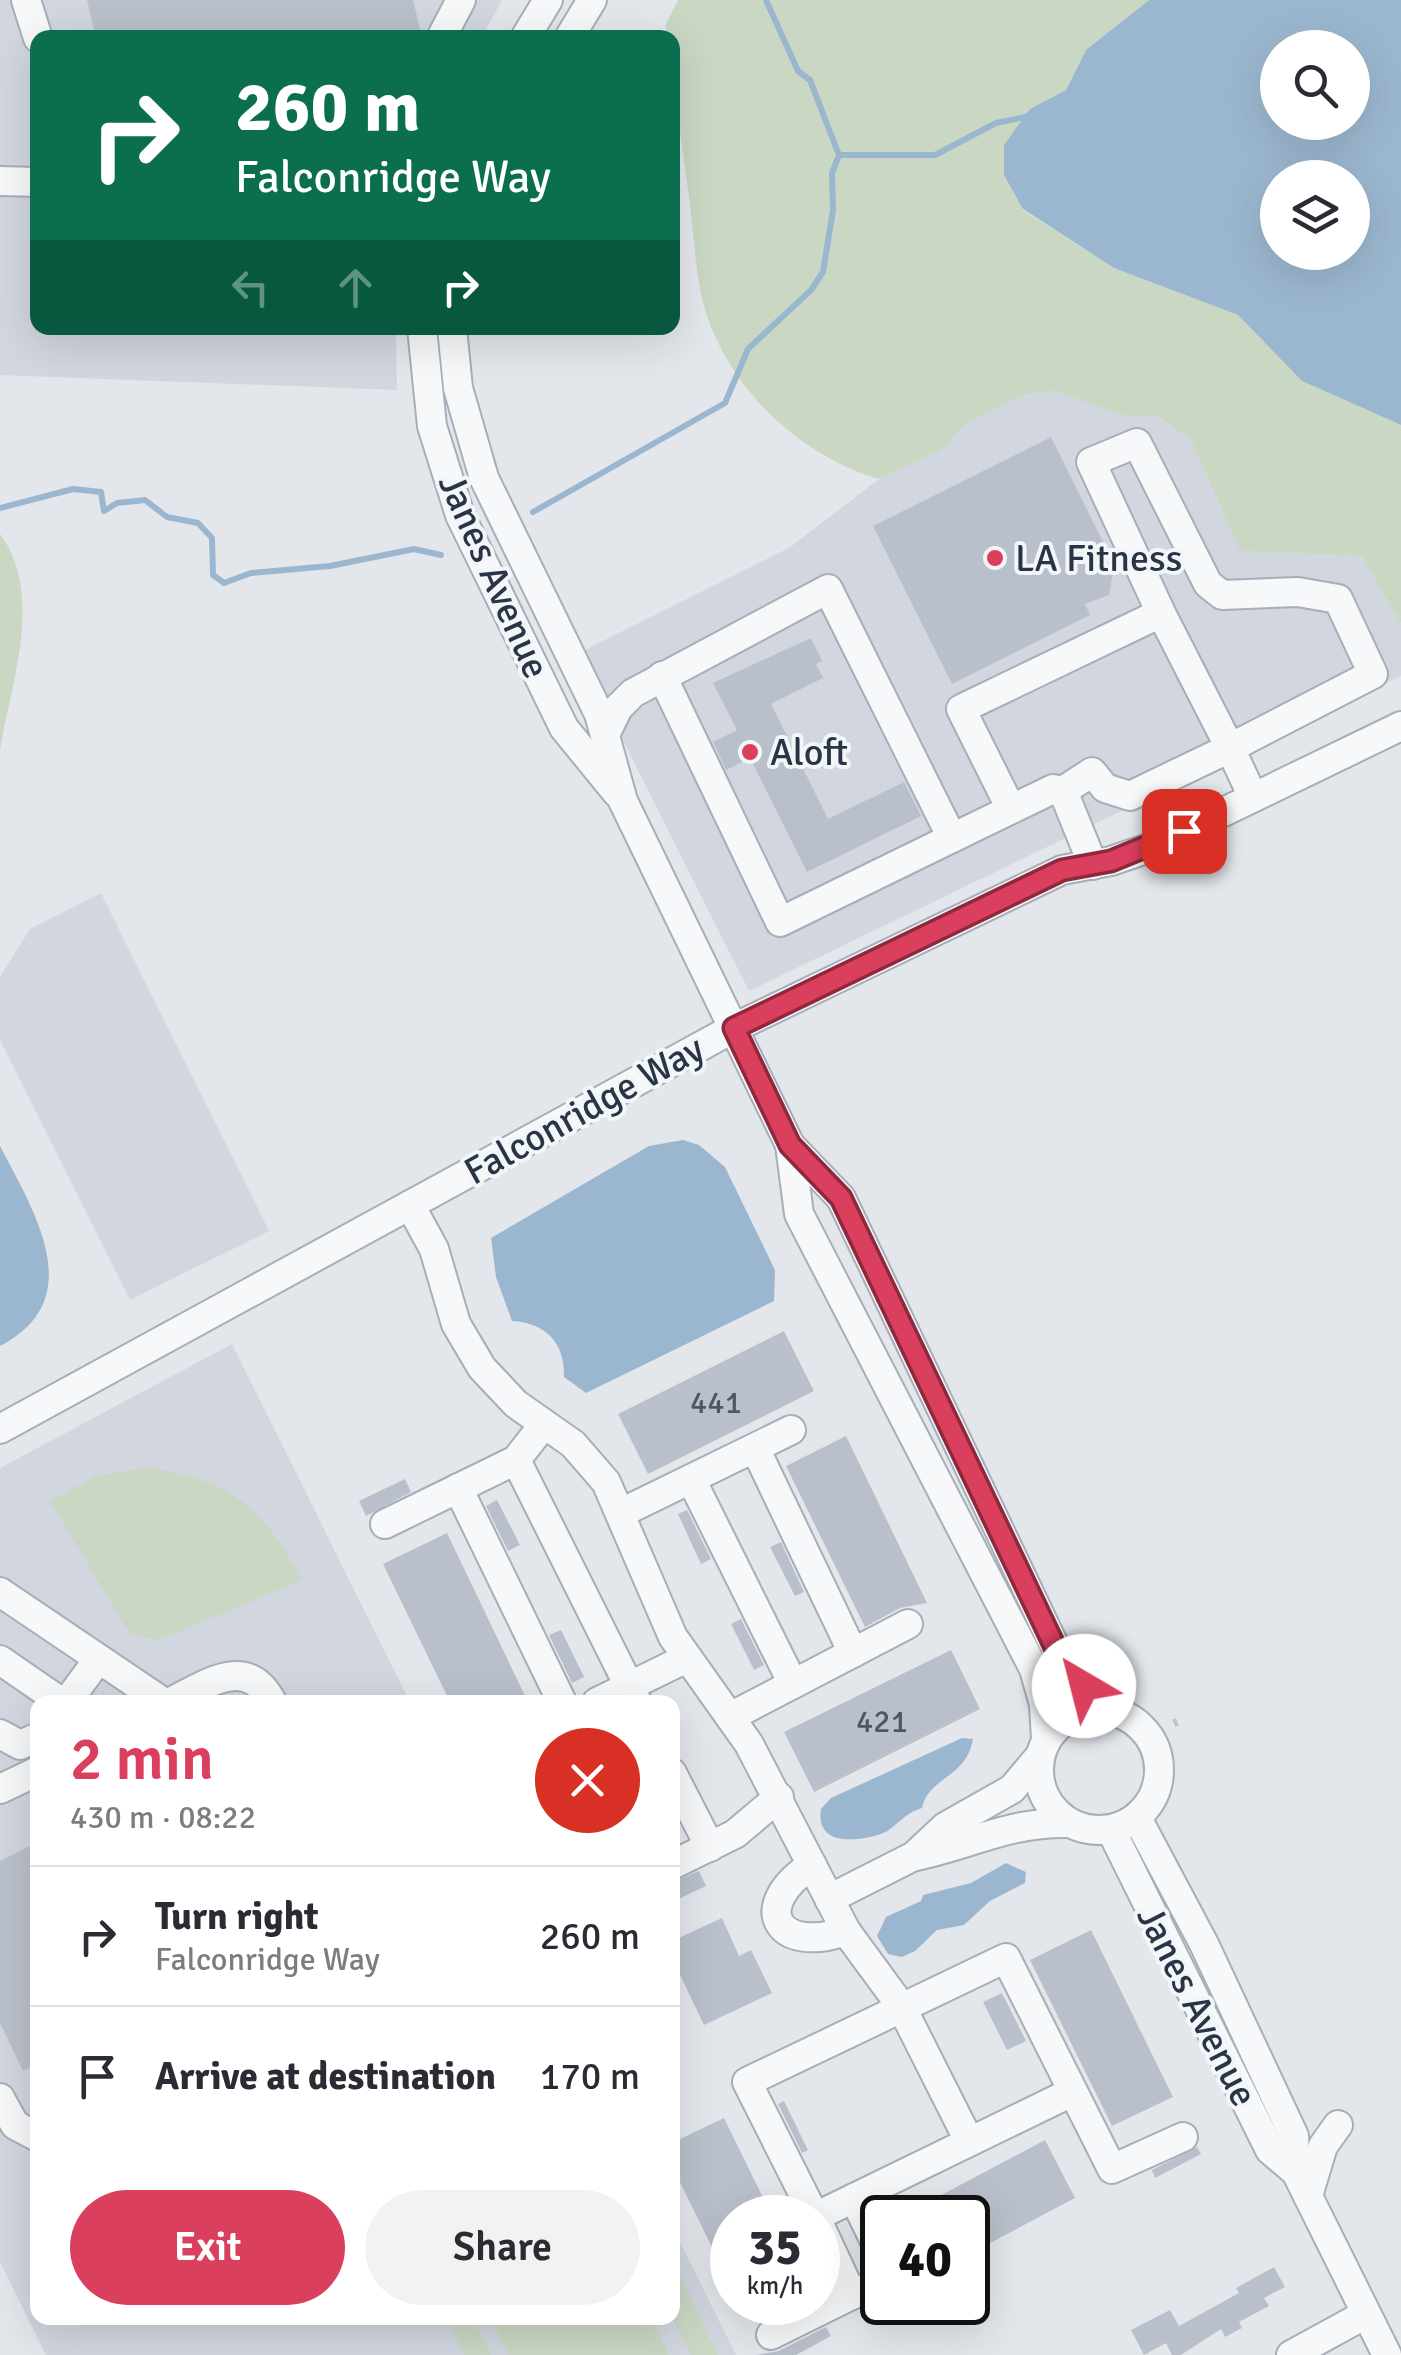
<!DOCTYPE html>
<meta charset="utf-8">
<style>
body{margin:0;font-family:Signika,sans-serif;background:#f2f2f3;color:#2b2b33;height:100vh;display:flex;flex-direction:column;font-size:38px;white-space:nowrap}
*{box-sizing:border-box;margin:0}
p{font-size:32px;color:#7c7c81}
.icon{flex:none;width:55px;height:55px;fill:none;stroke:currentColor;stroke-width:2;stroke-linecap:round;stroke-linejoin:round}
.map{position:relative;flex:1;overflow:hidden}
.side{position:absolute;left:30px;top:1695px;width:650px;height:630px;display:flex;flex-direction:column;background:#fff;border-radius:20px;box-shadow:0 10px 40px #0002}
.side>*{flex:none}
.guide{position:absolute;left:30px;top:30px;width:650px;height:305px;border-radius:20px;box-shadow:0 10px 40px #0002;background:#0b6e4f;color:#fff;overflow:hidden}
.buttons{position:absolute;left:1260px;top:30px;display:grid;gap:20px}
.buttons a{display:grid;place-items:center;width:110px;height:110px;border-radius:50%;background:#fff;box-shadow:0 10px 40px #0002;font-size:50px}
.speed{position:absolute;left:710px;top:2195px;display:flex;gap:20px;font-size:50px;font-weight:700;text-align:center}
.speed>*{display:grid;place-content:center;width:130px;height:130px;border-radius:50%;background:#fff;box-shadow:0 10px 40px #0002;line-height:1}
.speed small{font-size:25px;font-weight:400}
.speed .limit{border:5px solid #111;border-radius:15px;background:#fff;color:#111}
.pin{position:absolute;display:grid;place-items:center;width:85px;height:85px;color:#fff;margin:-42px;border-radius:20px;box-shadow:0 5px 15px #0006}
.me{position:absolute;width:110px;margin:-55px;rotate:323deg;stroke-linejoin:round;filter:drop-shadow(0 0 8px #0008)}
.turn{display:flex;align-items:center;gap:35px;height:210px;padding:0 40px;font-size:45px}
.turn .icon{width:130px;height:130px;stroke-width:2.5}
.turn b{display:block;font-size:70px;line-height:85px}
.lanes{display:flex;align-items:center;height:95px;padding:0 40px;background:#0003;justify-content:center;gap:50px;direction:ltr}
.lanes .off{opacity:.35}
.round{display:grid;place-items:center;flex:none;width:105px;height:105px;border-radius:52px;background:#f2f2f3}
.head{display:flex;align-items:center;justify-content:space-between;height:170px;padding:0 40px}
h1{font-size:60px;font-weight:600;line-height:75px;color:#db3f5e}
.cta{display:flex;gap:20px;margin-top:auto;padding:20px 40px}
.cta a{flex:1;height:115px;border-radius:60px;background:#db3f5e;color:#fff;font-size:40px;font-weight:600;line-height:115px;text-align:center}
.cta a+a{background:#f2f2f3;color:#2b2b33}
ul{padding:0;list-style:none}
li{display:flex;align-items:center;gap:30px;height:140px;padding:0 40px;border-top:2px solid #e1e1e2}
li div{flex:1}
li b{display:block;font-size:38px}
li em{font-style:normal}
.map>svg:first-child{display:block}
.built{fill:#d1d6df}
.green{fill:#c9d7c3}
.water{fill:#9bb7cf;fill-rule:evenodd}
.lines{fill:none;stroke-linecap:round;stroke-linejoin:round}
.stream{stroke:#9bb7cf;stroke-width:6}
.building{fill:#bac0cb}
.minor-casing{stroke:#a7aeb7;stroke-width:32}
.path{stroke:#c1c5cb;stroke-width:4;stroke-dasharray:8 8;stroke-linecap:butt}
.minor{stroke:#f6f8fa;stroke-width:28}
.route-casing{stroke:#8e293d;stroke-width:25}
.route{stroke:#db3f5e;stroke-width:18}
.poi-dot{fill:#db3f5e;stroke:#f3f6f9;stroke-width:4}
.labels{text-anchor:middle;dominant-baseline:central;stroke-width:8;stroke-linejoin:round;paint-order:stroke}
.number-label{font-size:32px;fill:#4d5867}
.poi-label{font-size:38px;fill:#293546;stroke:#f3f6f9;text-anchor:start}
.street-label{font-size:38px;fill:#293546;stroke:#f3f6f9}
</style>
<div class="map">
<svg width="1401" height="2355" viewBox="0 0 1401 2355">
<rect width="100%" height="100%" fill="#e3e7ec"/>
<g class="built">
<path d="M0,0H502L482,37L38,38V328H396L397,390L0,375Z"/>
<path d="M1054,391L1126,416L1159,417L1191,440L1240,551L1362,556L1401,624V676L749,991L579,653L789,548L879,479L942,450L967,422L1028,394Z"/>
<path d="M101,893L269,1231L130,1300L0,1040V977L30,929Z"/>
<path d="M232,1344L410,1702H38V2318H672L673,2228L736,2355H46L0,2262V1468Z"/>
</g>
<g class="green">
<path d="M678,0H1149L1086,50L1066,90L1030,109L1023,210L1114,268L1238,315L1302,381L1401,425V624L1362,556L1240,551L1191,440L1159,417L1126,416L1054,391L1028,394L967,422L942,450L879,479C795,455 716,377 700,288C694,256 693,222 688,189C681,139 673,89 672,38L667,37L665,26Z"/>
<path d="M0,534C45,595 11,683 0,751Z"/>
<path d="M146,1467C231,1481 262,1505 302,1580L159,1640L130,1634L50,1501L95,1477Z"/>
<path d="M673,2262L718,2355H691L672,2318Z"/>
<path d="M446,2318H473L491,2355H465Z"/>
<path d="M490,2318H651L669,2355H509Z"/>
</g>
<g class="water">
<path d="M1149,0H1401V425L1302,381L1238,315L1114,268L1023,209L1004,175V145L1030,109L1066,90L1086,50ZM1278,48H1352V122H1278ZM1278,178H1352V252H1278Z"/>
<path d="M683,1140L699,1145L725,1167L775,1270L774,1301L586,1393L564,1377C565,1343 546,1323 512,1321L496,1277L491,1238L649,1146Z"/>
<path d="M0,1146C33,1210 91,1299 0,1346Z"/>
<path d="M962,1738L973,1739C966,1779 929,1776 922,1808C902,1814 894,1830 881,1834C856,1842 815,1846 821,1809L831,1798Z"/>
<path d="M1006,1863L1026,1872L1025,1883L990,1901L964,1925L937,1930L915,1951L902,1957L888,1954L877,1936L886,1917L921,1901L923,1895L971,1883Z"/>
</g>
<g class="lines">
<g class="stream">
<path d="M839,155H935L996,123L1030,116"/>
<path d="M0,508L73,489L101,492L104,511L117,503L145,500L167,517L198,523L212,538L213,575L224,583L251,573L330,566L414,549L441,555"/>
<path d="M533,512L725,403L748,349L811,290L823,272L833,210L832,173L839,155L810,80L798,71L766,0"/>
</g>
</g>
<g class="building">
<path d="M87,0H413L421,33L405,38H147L146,32L96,38Z"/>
<path d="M1051,437L1107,550L1101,552L1113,572L1109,595L1085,604L1090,615L952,684L873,526Z"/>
<path d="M811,638L822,661L816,664L823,678L771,704L828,819L904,782L921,816L807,872L750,758L726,770L713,742L737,730L713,683Z"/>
<path d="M784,1331L814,1391L648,1474L618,1414Z"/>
<path d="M846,1436L927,1603L900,1608L865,1627L786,1466Z"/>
<path d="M405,1479L411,1492L366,1516L359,1501Z"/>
<path d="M497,1500L520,1545L508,1551L486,1506Z"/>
<path d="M687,1510L711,1559L701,1564L678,1514Z"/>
<path d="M447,1533L526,1698L516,1702H450L383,1564Z"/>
<path d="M781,1542L804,1592L795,1596L770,1547Z"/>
<path d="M741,1619L764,1665L754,1670L731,1624Z"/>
<path d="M561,1630L584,1677L572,1683L549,1635Z"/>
<path d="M951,1650L980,1709L814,1792L784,1732Z"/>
<path d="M38,1842V2064L23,2071L0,2023V1861Z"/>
<path d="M699,1871L706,1886L672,1902V1882Z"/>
<path d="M722,1918L739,1956L751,1950L772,1993L704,2025L672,1958V1941Z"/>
<path d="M1091,1930L1173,2097L1112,2126L1030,1960Z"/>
<path d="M1002,1993L1026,2041L1007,2050L983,2002Z"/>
<path d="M784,2101L808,2150L802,2153L778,2104Z"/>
<path d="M724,2118L773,2218H732V2288L672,2166V2143Z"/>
<path d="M1045,2140L1075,2198L994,2241L968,2253V2218H898Z"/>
<path d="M1197,2147L1201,2154L1155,2178L1152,2170Z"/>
<path d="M1274,2267L1285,2287L1264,2298L1269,2306L1239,2322L1242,2328L1225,2337L1221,2329L1181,2355H1172L1166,2343L1144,2355L1131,2330L1170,2310L1179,2326L1239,2293L1236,2288Z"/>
<path d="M826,2327L831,2336L796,2355H756L779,2351Z"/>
</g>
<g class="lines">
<defs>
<g id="minor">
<path d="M26,0L38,38"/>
<path d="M441,38L461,0"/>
<path d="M525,38L548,0"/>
<path d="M569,38L592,0"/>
<path d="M0,181L38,182"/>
<path d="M422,328L432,426L460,515L564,728L617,793"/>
<path d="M452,328L458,388L484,478L599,714L623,801L790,1145L841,1198L1055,1647L1084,1686L1117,1712"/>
<path d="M662,676L780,922L952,838"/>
<path d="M605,735L618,708L633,693L828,589L952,838L1053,789L1063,791L1093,865"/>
<path d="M1063,791L1092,772L1105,788L1130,796L1230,748L1253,797"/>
<path d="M1011,809L961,709L1161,613L1091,462L1137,443L1208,584L1222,595L1298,592L1338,599L1373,674L1230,748L1161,613"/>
<path d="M790,1145L799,1214L1034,1669L1044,1704L1046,1740"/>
<path d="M410,1205L434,1249L456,1324L482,1368L516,1404L573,1444L606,1482L673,1637L749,1744L846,1931L901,2006L969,2141"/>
<path d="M0,1429L734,1028L1062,870L1111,861L1149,848L1401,726"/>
<path d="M755,1448L853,1653"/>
<path d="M516,1460L637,1702"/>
<path d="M691,1479L793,1684"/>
<path d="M458,1488L562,1702"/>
<path d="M621,1513L791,1430"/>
<path d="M385,1524L516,1460L544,1424"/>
<path d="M0,1592L163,1702"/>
<path d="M0,1660L61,1702"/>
<path d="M67,1702L97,1661"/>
<path d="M171,1702C207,1684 247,1654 272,1702"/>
<path d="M597,1702L687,1658"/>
<circle cx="1099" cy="1770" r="60"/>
<path d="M730,1717L908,1624"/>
<path d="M0,1734L20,1745L38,1737"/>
<path d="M672,1773L710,1847"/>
<path d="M0,1789L38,1771"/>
<path d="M1137,1818L1204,1944L1294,2136L1296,2172"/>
<path d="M1111,1830L1270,2150L1296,2172L1387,2355"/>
<path d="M916,1856C973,1844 1008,1822 1068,1823"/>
<path d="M672,1865L735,1834L779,1797"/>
<path d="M812,1865C749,1906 776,1955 846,1931"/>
<path d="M829,1899L914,1856L945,1827L1012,1789L1039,1757"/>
<path d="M1072,2092L815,2217L747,2082L1006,1958L1112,2169L1183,2137"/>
<path d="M0,2098L15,2125L38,2137"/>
<path d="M1308,2196L1323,2146L1338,2125"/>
<path d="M854,2198L882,2256"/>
<path d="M818,2222L852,2295"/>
<path d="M771,2335L882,2280"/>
<path d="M1291,2355L1366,2314"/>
</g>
</defs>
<use href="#minor" class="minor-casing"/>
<path class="path" d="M1174,1719L1179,1730"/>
<use href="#minor" class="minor"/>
</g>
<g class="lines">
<defs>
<path id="route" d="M1084,1686L1055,1647L841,1198L790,1145L734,1028L1062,870L1111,861L1184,831"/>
</defs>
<use href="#route" class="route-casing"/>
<use href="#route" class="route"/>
</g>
<g class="poi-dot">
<circle cx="995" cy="558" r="10"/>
<circle cx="750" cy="752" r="10"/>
</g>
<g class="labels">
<g class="number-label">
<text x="716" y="1402">441</text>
<text x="882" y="1721">421</text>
</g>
<g class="poi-label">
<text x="1015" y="558">LA Fitness</text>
<text x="770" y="752">Aloft</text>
</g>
<g class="street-label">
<text transform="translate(494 576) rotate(66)">Janes Avenue</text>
<text transform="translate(584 1110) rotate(-29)">Falconridge Way</text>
<text transform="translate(1197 2006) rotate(63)">Janes Avenue</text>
</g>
</g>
</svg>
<div class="buttons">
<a><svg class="icon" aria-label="search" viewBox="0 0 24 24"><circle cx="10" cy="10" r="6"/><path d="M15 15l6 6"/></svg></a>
<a><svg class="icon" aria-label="layers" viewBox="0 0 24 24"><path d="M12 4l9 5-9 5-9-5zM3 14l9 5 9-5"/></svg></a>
</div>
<div class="speed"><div>35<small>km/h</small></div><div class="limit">40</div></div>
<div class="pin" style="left:1184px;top:831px;background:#d93025"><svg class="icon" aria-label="arrive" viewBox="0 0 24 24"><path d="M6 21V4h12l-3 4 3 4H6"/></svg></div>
<svg class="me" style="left:1084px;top:1686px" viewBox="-20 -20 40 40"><circle r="19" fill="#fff"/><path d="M0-13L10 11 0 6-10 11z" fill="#db3f5e"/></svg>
<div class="guide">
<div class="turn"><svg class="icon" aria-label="right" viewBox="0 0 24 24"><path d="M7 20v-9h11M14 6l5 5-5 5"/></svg><div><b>260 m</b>Falconridge Way</div></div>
<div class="lanes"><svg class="icon off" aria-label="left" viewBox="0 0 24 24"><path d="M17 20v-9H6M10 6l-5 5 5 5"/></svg><svg class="icon off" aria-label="ahead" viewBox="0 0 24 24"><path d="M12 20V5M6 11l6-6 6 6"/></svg><svg class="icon" aria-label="right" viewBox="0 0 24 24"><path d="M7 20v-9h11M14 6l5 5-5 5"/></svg></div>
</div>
<section class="side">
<div class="head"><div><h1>2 min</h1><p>430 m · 08:22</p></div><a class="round" style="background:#d93025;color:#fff"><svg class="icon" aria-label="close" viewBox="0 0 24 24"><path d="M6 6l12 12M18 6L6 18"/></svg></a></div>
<ul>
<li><svg class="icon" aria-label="right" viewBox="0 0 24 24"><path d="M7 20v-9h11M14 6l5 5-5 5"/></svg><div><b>Turn right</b><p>Falconridge Way</p></div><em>260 m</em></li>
<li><svg class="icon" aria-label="arrive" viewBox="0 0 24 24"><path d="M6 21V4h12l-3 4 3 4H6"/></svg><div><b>Arrive at destination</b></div><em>170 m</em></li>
</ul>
<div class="cta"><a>Exit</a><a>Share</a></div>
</section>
</div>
